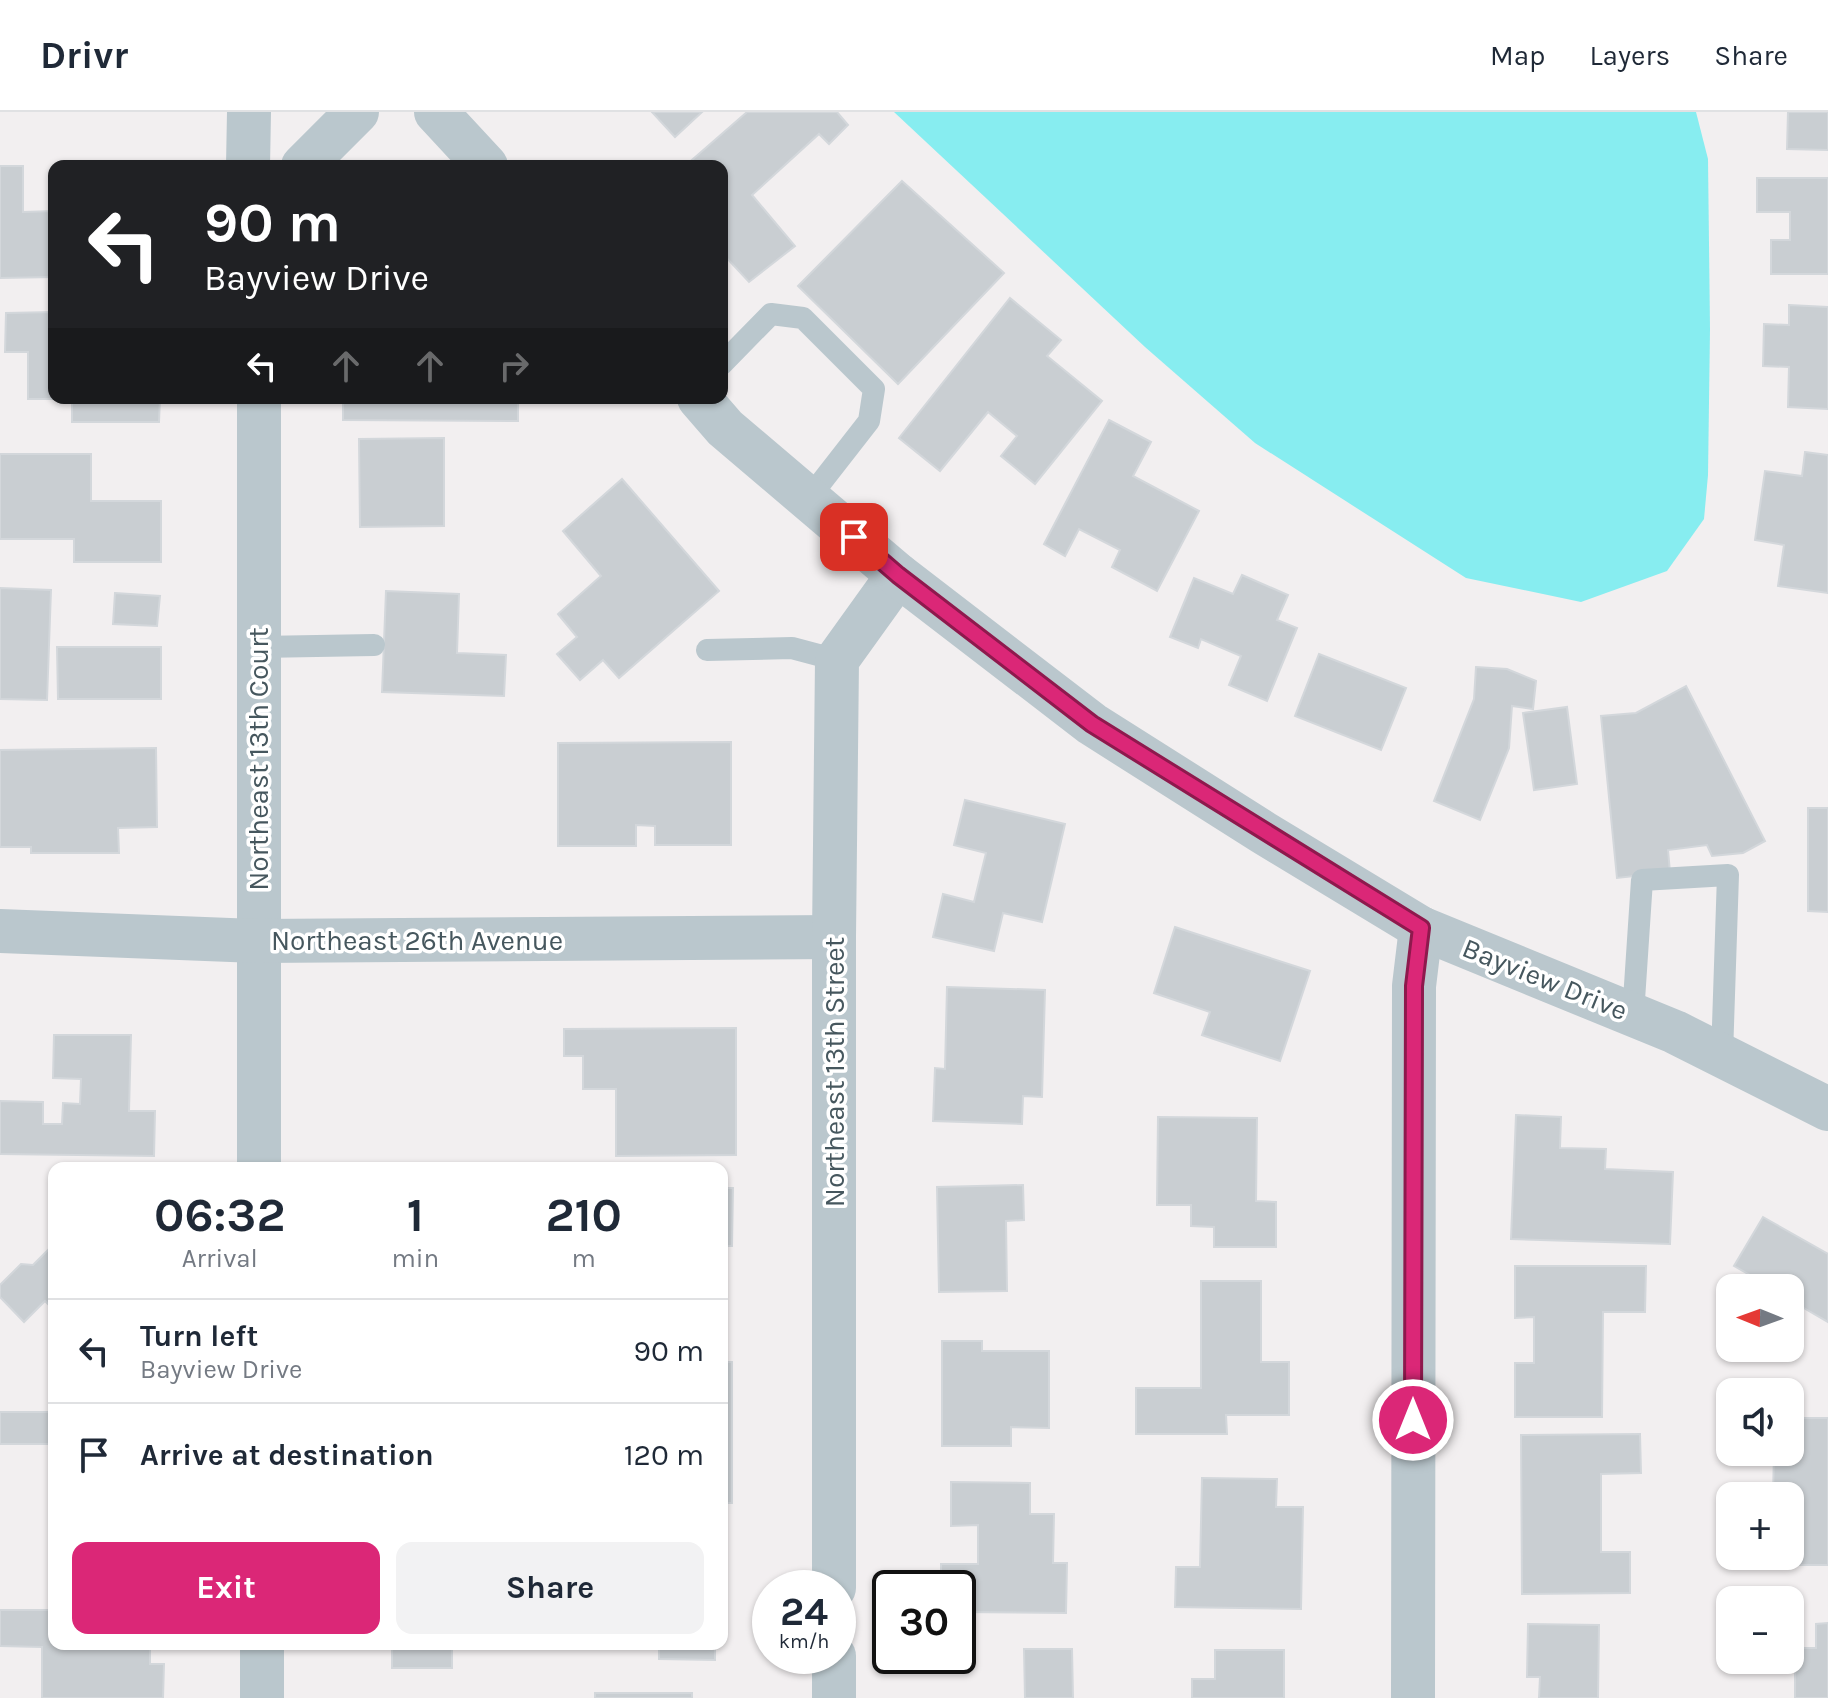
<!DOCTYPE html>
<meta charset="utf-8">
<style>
body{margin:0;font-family:Karla,sans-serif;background:#f2f2f3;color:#1f2937;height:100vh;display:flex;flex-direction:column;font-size:30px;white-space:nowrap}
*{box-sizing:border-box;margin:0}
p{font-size:26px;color:#747a83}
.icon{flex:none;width:44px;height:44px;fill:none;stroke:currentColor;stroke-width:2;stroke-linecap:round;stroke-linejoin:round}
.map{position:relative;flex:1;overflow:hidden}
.drawer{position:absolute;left:48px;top:1050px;width:680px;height:488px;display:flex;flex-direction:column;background:#fff;border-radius:16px;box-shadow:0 2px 6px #0004}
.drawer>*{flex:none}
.banner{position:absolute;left:48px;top:48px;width:680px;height:244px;border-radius:16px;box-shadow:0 2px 6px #0004;background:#202124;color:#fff;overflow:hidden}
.needle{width:52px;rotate:271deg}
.buttons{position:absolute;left:1716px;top:1162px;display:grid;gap:16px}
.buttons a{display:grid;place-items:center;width:88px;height:88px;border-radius:16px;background:#fff;box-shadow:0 2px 6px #0004;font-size:40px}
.speed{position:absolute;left:752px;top:1458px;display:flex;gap:16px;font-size:40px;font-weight:700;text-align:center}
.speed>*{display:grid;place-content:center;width:104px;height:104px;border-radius:50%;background:#fff;box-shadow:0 2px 6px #0004;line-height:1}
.speed small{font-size:20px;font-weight:400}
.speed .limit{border:4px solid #111;border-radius:12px;background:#fff;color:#111}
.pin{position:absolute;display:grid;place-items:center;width:68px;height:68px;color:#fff;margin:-34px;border-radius:16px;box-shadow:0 4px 12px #0006}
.me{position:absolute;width:88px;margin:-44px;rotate:0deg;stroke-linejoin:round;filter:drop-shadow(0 0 6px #0008)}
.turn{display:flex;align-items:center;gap:28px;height:168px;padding:0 24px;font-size:36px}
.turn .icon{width:104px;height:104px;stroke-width:2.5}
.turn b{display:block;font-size:56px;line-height:68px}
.lanes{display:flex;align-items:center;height:76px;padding:0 24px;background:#0003;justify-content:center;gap:40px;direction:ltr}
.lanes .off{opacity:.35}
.eta{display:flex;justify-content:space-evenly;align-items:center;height:136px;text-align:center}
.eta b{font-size:48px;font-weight:700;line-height:56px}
.button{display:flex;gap:16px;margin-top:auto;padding:16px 24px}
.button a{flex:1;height:92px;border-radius:16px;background:#db2777;color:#fff;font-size:32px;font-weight:700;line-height:92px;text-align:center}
.button a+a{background:#f2f2f3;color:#1f2937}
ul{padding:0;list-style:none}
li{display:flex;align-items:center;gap:24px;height:104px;padding:0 24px;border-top:2px solid #e0e1e3}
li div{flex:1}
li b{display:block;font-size:30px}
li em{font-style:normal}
header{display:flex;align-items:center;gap:48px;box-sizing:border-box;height:112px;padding:0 40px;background:#fff;border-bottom:2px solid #e0e1e3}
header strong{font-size:38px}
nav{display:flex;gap:44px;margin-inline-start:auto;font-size:28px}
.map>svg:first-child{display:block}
.water{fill:#87edf0}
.building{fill:#c9ced2;stroke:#d3d7db;stroke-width:2}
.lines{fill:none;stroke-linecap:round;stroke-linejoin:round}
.service{stroke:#bac7cd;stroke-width:22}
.minor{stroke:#bac7cd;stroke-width:44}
.tertiary{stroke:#bac7cd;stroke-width:44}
.route-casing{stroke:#8e194d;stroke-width:20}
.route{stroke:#db2777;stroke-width:14}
.labels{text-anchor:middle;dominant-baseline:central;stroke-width:7;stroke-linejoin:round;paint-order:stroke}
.street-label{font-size:28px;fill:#46575e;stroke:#fff}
</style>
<header>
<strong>Drivr</strong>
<nav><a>Map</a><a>Layers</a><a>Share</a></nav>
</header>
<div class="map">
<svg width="1828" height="1586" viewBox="0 0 1828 1586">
<rect width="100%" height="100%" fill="#f2eff0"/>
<path class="water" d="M894,0H1696L1708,47L1710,217L1708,363L1704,407L1667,459L1581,490L1466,466L1255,331L1145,235Z"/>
<g class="building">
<path d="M652,0H702L675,25Z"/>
<path d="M747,0H837L848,13L829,32L819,22L752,83L795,134L749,170L722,141V54H685Z"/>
<path d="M1788,0H1828V38L1787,37Z"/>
<path d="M0,54H23V100L54,99V165L0,166Z"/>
<path d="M1757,66H1828V162H1771V128H1790V100H1757Z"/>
<path d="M902,69L1004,161L898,272L798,174Z"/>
<path d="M1010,186L1061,228L1047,244L1102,289L1035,372L1001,344L1017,324L988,300L940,359L899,326Z"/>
<path d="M1789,193L1828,195V297L1788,295L1789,255L1763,254L1764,212L1789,213Z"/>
<path d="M54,200V286H160L159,310H72V287H28V240H5L6,201Z"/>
<path d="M343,286H518V309L343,308Z"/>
<path d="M1109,308L1151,330L1133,364L1199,399L1157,479L1112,455L1120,438L1079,417L1065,444L1044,432Z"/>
<path d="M444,326V414L360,415L359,327Z"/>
<path d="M1805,340L1828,343V481L1778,474L1784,433L1755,428L1765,359L1802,364Z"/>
<path d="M0,342H91V389H161V450H74V427H0Z"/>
<path d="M622,367L719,479L619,566L603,548L580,568L557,542L577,525L558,502L601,464L563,419Z"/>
<path d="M1242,463L1288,483L1277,508L1297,516L1267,589L1229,573L1241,544L1201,527L1198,536L1170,525L1194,466L1233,482Z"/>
<path d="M0,476L51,478L47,588L0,587Z"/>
<path d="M386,479L459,482L457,541L506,543L504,584L382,580Z"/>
<path d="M115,481L160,484L157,514L113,512Z"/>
<path d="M57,535H161V587H58Z"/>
<path d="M1319,542L1406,576L1381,638L1295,604Z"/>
<path d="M1476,555L1507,557L1536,569L1533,597L1512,594L1509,636L1480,708L1434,689L1474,587Z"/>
<path d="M1686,574L1765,729L1743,741L1712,744L1707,733L1668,738L1670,760L1617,766L1601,604L1636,601Z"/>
<path d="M1567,595L1577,672L1534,678L1523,601Z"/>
<path d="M731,630V733H655V714L636,713V734H558V631Z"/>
<path d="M156,636L157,715L118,716L119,741H31V735H0V638Z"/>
<path d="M965,688L1065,712L1042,810L1003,801L994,839L933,825L943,782L974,790L986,741L954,733Z"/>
<path d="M1808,696H1828V800L1808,799Z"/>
<path d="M1175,815L1310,859L1280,949L1202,923L1210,900L1154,881Z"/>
<path d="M947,875L1045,878L1042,985L1023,984L1022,1012L933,1009L935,956L945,957Z"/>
<path d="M736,916V1043L616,1044V977H583V944H564V917Z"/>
<path d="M54,923H131L129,999H155L154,1044L0,1042V989L43,990V1012H62L63,991L80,992L81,967L53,966Z"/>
<path d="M1516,1003L1561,1005L1560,1036L1606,1037L1605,1057L1673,1060L1670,1132L1511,1127Z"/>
<path d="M1158,1005L1257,1006L1256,1089L1276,1090V1135H1214V1115L1191,1114V1093H1157Z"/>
<path d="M1023,1073L1024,1108L1006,1109L1007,1179L939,1180L937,1075Z"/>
<path d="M722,1076H733L732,1134H722Z"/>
<path d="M1763,1105L1828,1142V1210L1802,1195L1790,1215V1176H1773L1734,1154Z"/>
<path d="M54,1132V1198L45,1189L24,1210L0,1185V1173L21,1152L33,1153Z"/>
<path d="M1515,1154H1646L1645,1200H1603L1602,1305H1515V1251H1534V1205L1515,1206Z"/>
<path d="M1201,1169H1261V1250H1289V1303H1226L1227,1322H1136V1276H1201Z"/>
<path d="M942,1229H982V1239H1049V1316L1011,1315V1334H942Z"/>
<rect x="722" y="1250" width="10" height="141"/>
<rect x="0" y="1300" width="54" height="32"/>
<path d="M1790,1306H1828V1453H1791L1790,1384H1773L1774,1340H1790Z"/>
<path d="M1640,1322L1641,1361L1601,1362V1440H1630V1481L1522,1482L1521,1323Z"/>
<path d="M1202,1366L1277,1367L1276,1395H1303L1301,1497L1175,1495L1176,1455H1200Z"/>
<path d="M951,1370L1030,1371V1402H1054L1053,1451H1067L1066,1501L958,1500V1476H941V1452H978V1413L951,1414Z"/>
<path d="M0,1498H54V1532H150V1552H164L163,1586H42V1535L0,1534Z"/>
<path d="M1828,1511V1586H1795V1536H1816V1512Z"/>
<path d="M1528,1512L1599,1513L1598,1586H1539L1540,1565H1527Z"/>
<rect x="392" y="1532" width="60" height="24"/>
<path d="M659,1532H715V1548L659,1547Z"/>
<path d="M1024,1537H1072L1073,1586H1025Z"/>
<path d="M1215,1538H1284V1586H1192V1567H1215Z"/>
<rect x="595" y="1581" width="97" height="5"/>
</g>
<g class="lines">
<g class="service">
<path d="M722,252L771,202L803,206L874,277L869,309L809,386"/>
<path d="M259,535L374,533"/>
<path d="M707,538L792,536L837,548"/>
<path d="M1633,903L1642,768L1728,763L1722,943"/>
</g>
<g class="minor">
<path d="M248,54L249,0"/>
<path d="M303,54L357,0"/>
<path d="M259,286V1056"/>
<path d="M0,819L258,829L834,825"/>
<path d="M834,1476V825L837,548L898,463"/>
<path d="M262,1532V1586"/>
<path d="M834,1544V1586"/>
<path d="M1413,1586L1414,874L1421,816"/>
</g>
<g class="tertiary">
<path d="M436,0L486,54"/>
<path d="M699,286L725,316L898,463L1092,612L1264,721L1421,816L1675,920L1828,997"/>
</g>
</g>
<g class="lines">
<defs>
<path id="route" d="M854,425L898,463L1092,612L1421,816L1414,874L1413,1308"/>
</defs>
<use href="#route" class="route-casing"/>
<use href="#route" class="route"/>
</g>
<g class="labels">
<g class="street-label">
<text transform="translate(258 647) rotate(-90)">Northeast 13th Court</text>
<text x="417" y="828">Northeast 26th Avenue</text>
<text transform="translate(1545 867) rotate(22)">Bayview Drive</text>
<text transform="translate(834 960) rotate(-90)">Northeast 13th Street</text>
</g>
</g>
</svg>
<div class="buttons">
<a><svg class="needle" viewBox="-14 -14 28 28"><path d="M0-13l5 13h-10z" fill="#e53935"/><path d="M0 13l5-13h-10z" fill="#747a83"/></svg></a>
<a><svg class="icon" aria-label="sound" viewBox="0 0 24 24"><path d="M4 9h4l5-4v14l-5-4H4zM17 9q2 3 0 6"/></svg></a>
<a>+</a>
<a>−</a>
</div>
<div class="speed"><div>24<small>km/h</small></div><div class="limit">30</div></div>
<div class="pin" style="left:854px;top:425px;background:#d93025"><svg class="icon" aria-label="arrive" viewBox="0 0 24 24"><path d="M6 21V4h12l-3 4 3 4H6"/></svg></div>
<svg class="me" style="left:1413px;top:1308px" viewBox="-20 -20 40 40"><circle r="17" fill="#db2777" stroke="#fff" stroke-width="3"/><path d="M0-11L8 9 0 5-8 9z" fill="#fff"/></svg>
<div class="banner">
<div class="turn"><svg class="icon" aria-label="left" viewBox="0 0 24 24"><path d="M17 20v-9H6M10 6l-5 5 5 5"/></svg><div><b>90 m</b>Bayview Drive</div></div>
<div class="lanes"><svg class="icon" aria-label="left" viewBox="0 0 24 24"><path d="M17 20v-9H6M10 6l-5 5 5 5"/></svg><svg class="icon off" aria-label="ahead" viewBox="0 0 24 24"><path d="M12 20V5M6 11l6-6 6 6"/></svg><svg class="icon off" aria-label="ahead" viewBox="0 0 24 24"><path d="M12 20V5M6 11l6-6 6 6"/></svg><svg class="icon off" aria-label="right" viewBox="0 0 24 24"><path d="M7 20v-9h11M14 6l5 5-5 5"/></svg></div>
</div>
<section class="drawer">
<div class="eta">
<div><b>06:32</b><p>Arrival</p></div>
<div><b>1</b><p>min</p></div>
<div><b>210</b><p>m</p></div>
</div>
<ul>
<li><svg class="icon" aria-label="left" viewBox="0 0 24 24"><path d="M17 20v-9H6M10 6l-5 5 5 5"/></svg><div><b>Turn left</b><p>Bayview Drive</p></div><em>90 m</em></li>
<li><svg class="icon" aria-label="arrive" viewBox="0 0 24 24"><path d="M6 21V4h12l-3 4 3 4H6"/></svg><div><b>Arrive at destination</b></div><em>120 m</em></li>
</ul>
<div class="button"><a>Exit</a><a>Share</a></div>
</section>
</div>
